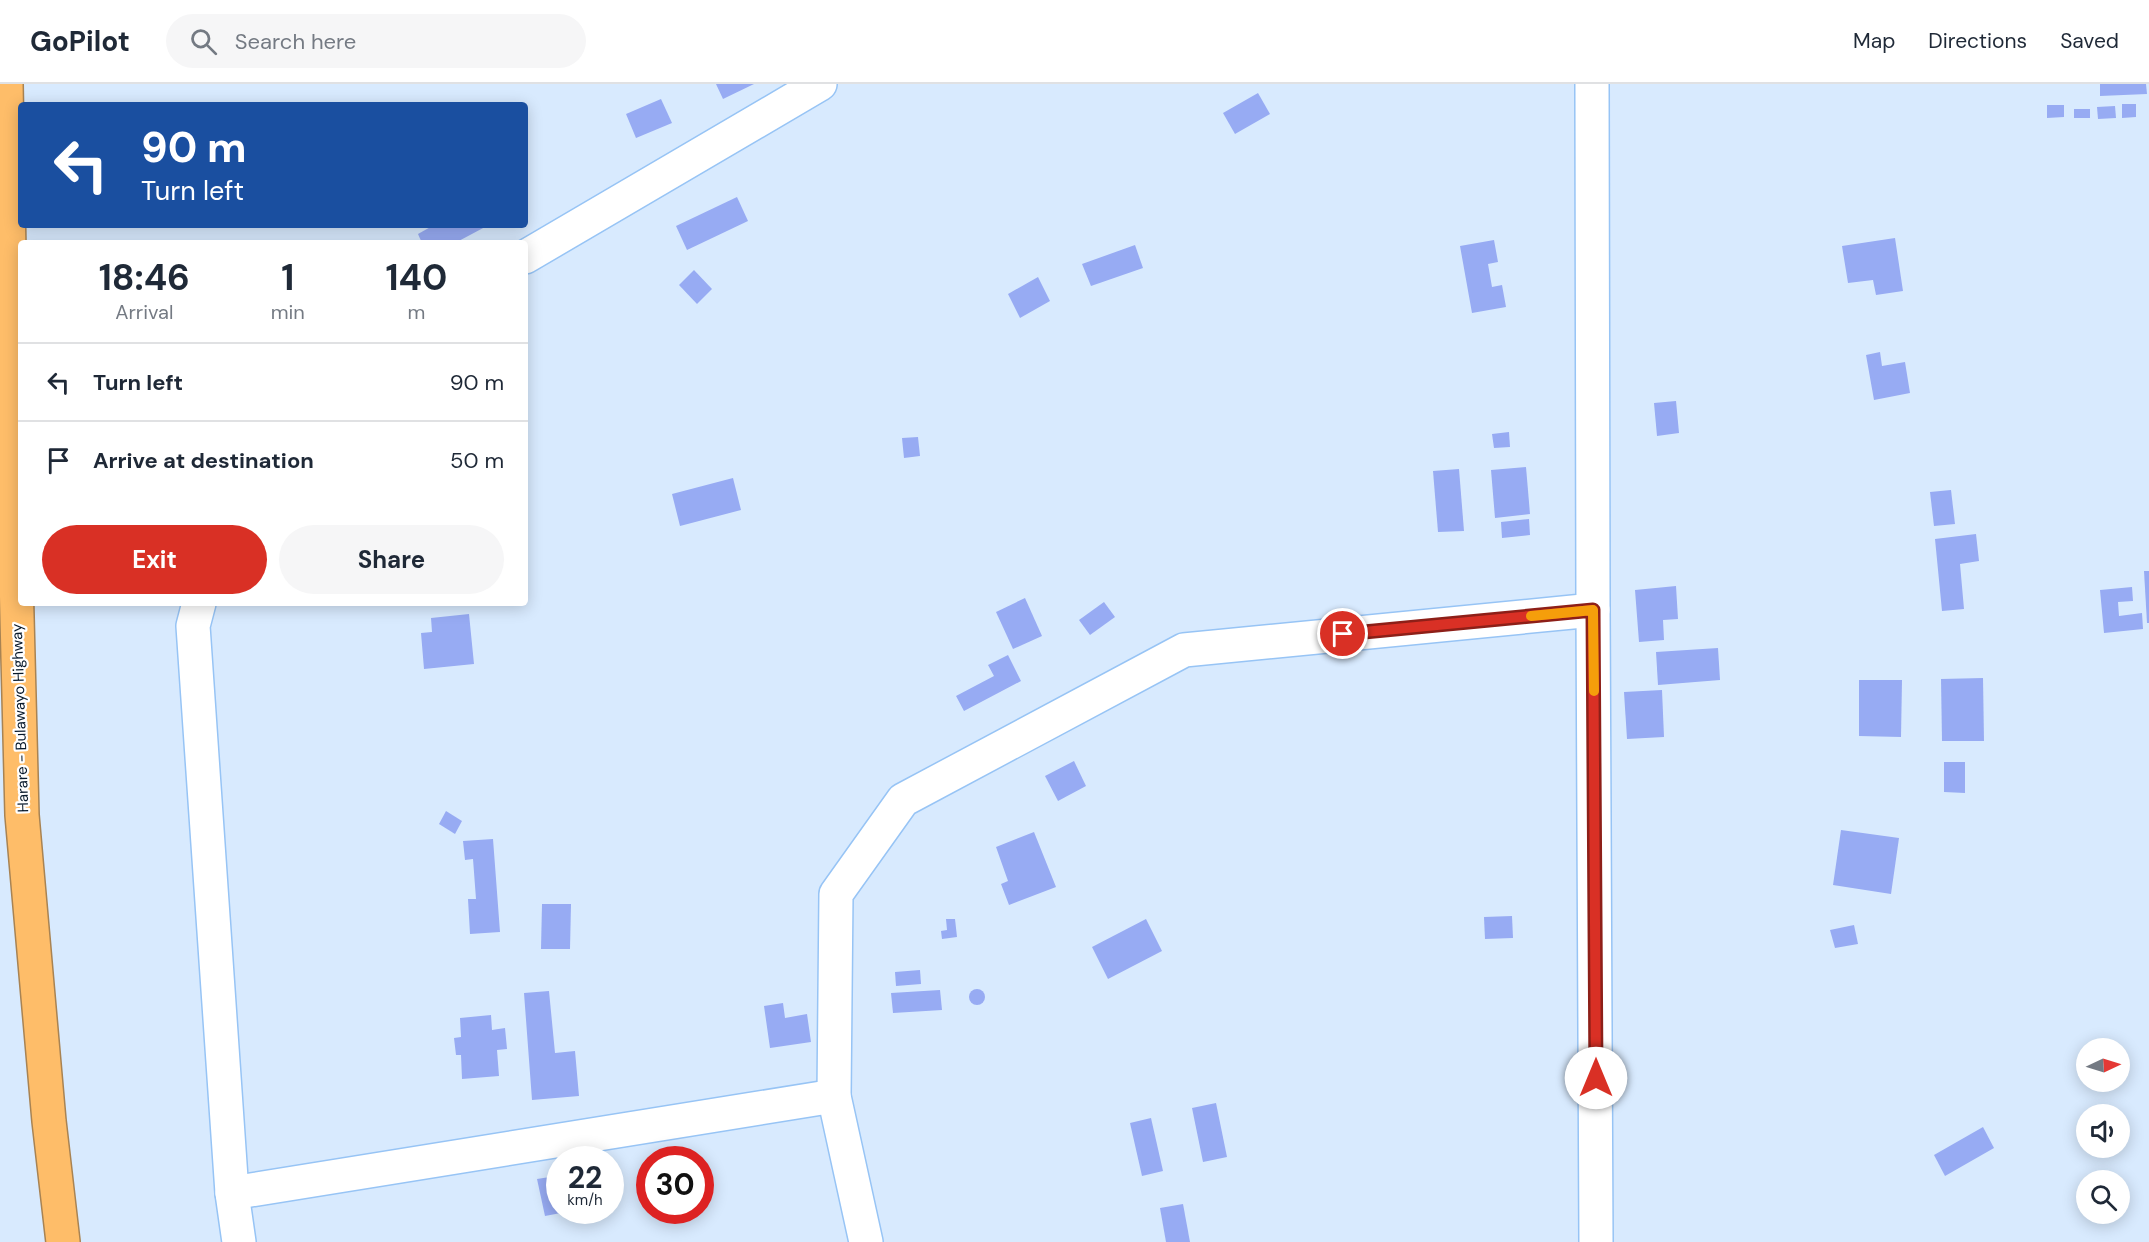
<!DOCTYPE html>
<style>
body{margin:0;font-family:"DM Sans",sans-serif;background:#f6f6f7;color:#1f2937;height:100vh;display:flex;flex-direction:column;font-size:22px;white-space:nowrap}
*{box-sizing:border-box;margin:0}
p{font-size:20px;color:#747a83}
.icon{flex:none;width:33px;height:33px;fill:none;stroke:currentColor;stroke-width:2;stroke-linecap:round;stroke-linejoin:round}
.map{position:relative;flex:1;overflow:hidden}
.details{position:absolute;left:18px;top:156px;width:510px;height:366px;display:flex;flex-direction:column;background:#fff;border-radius:6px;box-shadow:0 3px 15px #0003}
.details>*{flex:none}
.top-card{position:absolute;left:18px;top:18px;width:510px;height:126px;border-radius:6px;box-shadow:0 3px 15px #0003;background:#1a4fa0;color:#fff;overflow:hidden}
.needle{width:39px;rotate:86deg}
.buttons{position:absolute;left:2076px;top:954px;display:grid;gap:12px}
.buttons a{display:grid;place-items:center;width:54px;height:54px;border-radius:50%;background:#fff;box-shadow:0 3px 15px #0003;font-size:30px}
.speed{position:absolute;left:546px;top:1062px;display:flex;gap:12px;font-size:30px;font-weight:700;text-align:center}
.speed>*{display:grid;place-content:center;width:78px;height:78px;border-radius:50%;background:#fff;box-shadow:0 3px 15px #0003;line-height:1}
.speed small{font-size:15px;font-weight:400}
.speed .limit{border:9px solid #d22;background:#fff;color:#111}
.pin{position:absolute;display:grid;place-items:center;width:51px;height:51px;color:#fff;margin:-26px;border:3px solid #fff;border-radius:50%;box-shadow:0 2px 6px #0007}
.me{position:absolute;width:66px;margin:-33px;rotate:0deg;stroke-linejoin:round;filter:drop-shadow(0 0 4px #0008)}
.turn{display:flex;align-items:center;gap:21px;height:126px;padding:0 24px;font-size:27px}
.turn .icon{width:78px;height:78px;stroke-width:2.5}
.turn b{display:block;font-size:42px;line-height:51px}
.eta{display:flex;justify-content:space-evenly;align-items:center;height:102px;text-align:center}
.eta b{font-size:36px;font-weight:700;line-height:42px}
.cta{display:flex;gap:12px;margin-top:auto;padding:12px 24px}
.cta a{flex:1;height:69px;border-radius:36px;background:#d93025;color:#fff;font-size:24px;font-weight:700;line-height:69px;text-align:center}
.cta a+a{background:#f6f6f7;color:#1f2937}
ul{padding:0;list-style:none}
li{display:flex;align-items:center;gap:18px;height:78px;padding:0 24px;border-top:2px solid #e0e1e3}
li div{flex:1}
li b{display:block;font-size:22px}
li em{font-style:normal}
header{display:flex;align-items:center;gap:36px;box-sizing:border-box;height:84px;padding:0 30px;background:#fff;border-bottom:2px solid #e0e1e3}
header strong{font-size:28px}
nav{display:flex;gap:33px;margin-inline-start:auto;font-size:21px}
.search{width:420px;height:54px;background:#f6f6f7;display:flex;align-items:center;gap:15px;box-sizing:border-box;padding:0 21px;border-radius:33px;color:#747a83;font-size:22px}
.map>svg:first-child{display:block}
.building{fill:#97abf3}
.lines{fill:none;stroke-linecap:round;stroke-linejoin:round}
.street-casing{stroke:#97c4f5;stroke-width:36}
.highway-casing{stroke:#a88353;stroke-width:36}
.street{stroke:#fff;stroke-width:33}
.highway{stroke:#febd69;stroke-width:33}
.route-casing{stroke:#8d1f18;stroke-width:15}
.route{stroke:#d93025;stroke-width:10}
.slow{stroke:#f59e0b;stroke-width:10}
.labels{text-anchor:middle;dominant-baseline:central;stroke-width:4.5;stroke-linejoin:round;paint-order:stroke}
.street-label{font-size:15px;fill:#07182a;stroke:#fff}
</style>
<header>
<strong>GoPilot</strong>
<div class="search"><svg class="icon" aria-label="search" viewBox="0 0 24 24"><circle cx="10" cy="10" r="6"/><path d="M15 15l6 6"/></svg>Search here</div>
<nav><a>Map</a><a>Directions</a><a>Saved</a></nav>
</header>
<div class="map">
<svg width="2149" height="1158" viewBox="0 0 2149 1158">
<rect width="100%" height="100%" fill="#d8eafe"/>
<g class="building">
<path d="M716,0H754L723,15Z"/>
<path d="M2100,0H2146L2147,10L2100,12Z"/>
<path d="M1258,9L1270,30L1235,50L1223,29Z"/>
<path d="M661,15L672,39L636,54L626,30Z"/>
<path d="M2122,20H2136V33L2122,34Z"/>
<path d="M2047,21H2064V33L2047,34Z"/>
<path d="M2115,22L2116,34L2098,35L2097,23Z"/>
<rect x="2074" y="25" width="16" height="9"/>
<path d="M737,113L748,137L687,166L676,142Z"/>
<path d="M434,141H483L485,143L455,159H422L418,150Z"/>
<path d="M1895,154L1903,207L1876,211L1873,196L1848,199L1842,162Z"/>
<path d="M1494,156L1498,178L1488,180L1492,203L1502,201L1506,223L1472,229L1460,162Z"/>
<path d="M1135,161L1143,184L1091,202L1082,180Z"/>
<path d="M694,186L712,205L697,220L679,201Z"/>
<path d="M1038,193L1050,217L1020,234L1008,210Z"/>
<path d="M1880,268L1882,282L1905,278L1910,309L1874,316L1866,271Z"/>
<path d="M1676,317L1679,349L1657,352L1654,319Z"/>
<path d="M1509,348L1510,363L1494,364L1492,350Z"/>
<path d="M918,353L920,372L904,374L902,354Z"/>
<path d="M1526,383L1530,430L1495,434L1491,386Z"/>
<path d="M1459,385L1464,447L1438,448L1433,387Z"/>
<path d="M733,394L741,426L680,442L672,410Z"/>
<path d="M1951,406L1955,440L1934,442L1930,408Z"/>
<path d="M1529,435L1530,451L1502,454L1501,438Z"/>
<path d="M1976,450L1979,477L1960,480L1964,525L1942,527L1935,455Z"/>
<path d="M2144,487H2149V539H2147Z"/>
<path d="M1676,502L1678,535L1663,536L1664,556L1639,558L1635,506Z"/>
<path d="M2132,503L2133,517L2118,518L2119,532L2142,529L2143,545L2104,549L2100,506Z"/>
<path d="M1025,514L1042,552L1013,565L996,528Z"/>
<path d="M1104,518L1115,533L1090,551L1079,536Z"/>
<path d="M469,530L474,580L424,585L421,549L432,548L431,534Z"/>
<path d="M1718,564L1720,596L1658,601L1656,568Z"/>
<path d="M1008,571L1021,597L964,627L956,612L994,592L988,581Z"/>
<path d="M1983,594L1984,657H1942L1941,595Z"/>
<path d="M1859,596H1902L1901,653L1859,652Z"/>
<path d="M1662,606L1664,653L1627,655L1624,608Z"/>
<path d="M1074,677L1086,702L1058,717L1045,692Z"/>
<path d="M1944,678H1965V709L1944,708Z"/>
<path d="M446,727L462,737L455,750L439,740Z"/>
<path d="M1841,746L1899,754L1891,810L1833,801Z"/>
<path d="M1034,748L1056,803L1009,821L1001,800L1008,797L996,763Z"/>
<path d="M493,755L500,848L470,850L468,815H476L473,775L465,776L463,757Z"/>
<path d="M542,820H571L570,865H541Z"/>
<path d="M1512,832L1513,854L1485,855L1484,833Z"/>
<path d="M946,835H955L957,853L942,855L941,847L947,846Z"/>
<path d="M1146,835L1162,867L1108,895L1092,863Z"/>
<path d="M1854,841L1858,860L1835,864L1830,846Z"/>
<path d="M920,886L921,900L896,902L895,888Z"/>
<circle cx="977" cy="913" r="8"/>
<path d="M940,906L942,926L893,929L891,909Z"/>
<path d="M549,907L555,969L575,967L579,1012L532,1016L524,909Z"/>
<path d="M783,919L785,934L807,930L811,958L770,964L764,922Z"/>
<path d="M491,931L492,946L505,944L507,965L497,966L499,992L462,995L461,971H456L454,954L461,953L460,934Z"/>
<path d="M1216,1019L1227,1073L1203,1078L1192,1024Z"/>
<path d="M1151,1034L1163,1087L1142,1092L1130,1039Z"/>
<path d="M1983,1043L1994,1064L1945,1092L1934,1071Z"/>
<path d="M556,1092L560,1103V1126L566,1128L545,1132L537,1095Z"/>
<path d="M1183,1120L1190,1158H1166L1160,1124Z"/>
</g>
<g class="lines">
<defs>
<g id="street">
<path d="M525,173L820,0"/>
<path d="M199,519L193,542L232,1109L239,1158"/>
<path d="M1593,526L1596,1158"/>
<path d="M232,1109L834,1012"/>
<path d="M866,1158L834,1012L836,810L903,716L1184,566L1593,526L1592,0"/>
</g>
<path id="highway" d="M6,0L12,334L22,731L49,1037L63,1158"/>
</defs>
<use href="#street" class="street-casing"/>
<use href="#highway" class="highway-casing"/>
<use href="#street" class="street"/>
<use href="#highway" class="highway"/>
</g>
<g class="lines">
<defs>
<path id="route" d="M1343,550L1593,526L1596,994"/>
</defs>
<use href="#route" class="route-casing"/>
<use href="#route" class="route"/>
<path class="slow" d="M1531,532L1593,526L1594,607"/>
</g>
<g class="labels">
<g class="street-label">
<text transform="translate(20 634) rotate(-92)">Harare - Bulawayo Highway</text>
</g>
</g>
</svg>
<div class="buttons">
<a><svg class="needle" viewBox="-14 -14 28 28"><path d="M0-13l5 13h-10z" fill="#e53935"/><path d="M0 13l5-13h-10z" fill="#747a83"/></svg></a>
<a><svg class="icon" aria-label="sound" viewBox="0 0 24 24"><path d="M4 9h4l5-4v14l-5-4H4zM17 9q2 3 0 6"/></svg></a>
<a><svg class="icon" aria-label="search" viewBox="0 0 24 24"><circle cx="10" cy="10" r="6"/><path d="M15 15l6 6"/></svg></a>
</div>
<div class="speed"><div>22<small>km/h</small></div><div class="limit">30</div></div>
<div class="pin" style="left:1343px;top:550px;background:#d93025"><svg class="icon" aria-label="arrive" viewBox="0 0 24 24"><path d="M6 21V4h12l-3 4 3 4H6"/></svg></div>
<svg class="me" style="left:1596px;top:994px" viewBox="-20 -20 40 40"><circle r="19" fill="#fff"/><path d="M0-13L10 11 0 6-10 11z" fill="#d93025"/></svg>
<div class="top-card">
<div class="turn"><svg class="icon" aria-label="left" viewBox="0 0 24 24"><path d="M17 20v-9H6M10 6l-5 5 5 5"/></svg><div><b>90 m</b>Turn left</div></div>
</div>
<section class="details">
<div class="eta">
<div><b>18:46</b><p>Arrival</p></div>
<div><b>1</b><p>min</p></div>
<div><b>140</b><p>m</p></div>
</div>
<ul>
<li><svg class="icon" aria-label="left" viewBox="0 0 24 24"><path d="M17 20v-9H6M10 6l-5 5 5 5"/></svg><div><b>Turn left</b></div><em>90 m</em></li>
<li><svg class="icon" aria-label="arrive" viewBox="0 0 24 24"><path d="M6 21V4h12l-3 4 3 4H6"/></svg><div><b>Arrive at destination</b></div><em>50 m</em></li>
</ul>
<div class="cta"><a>Exit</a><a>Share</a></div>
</section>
</div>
